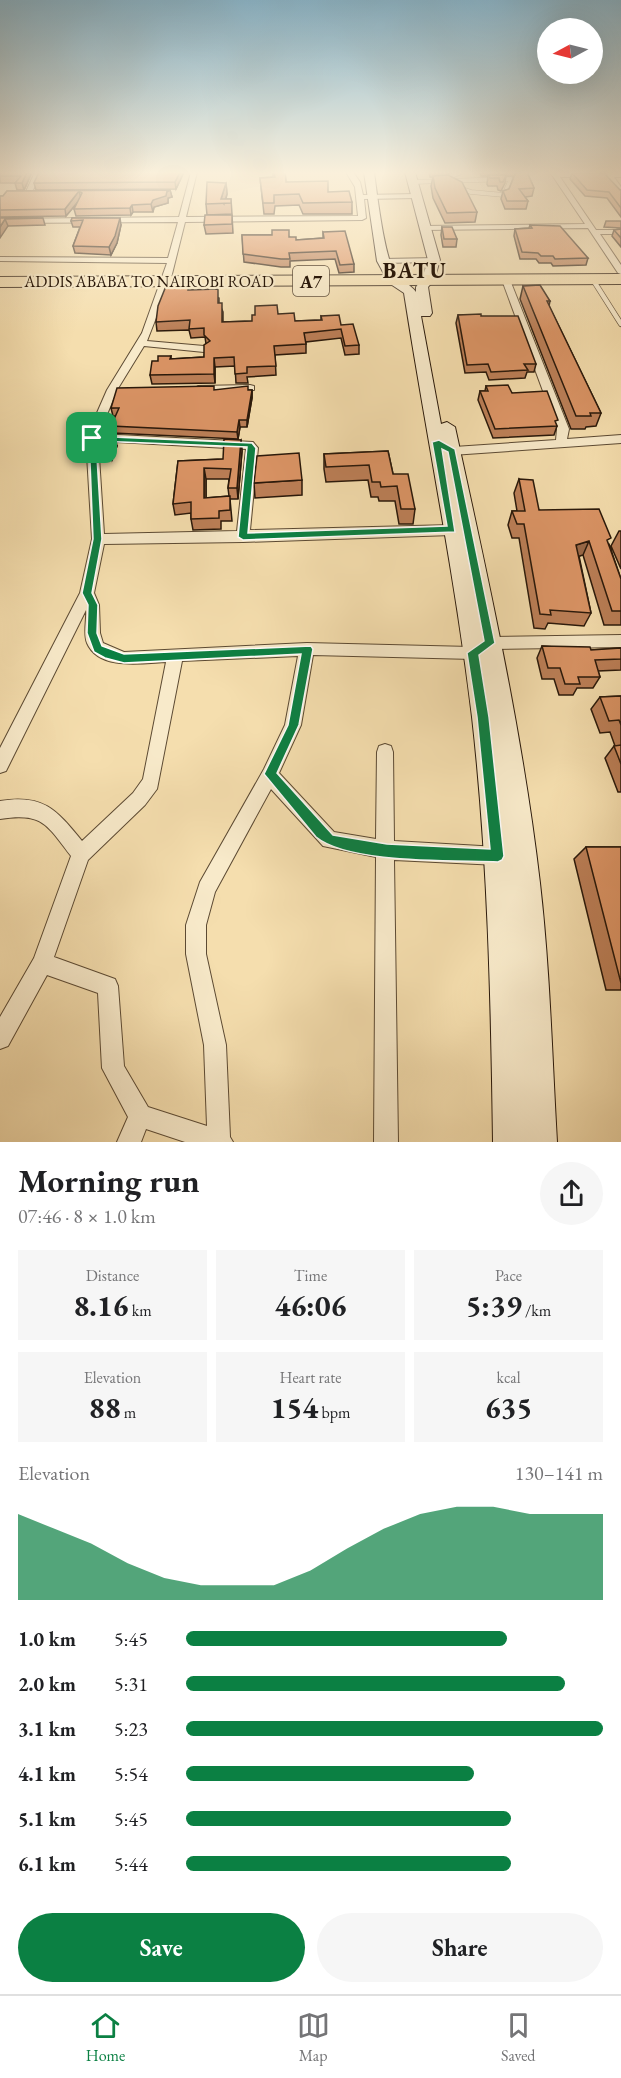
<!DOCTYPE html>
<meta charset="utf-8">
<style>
body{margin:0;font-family:"EB Garamond",serif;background:#f6f6f6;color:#202124;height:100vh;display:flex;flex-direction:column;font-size:22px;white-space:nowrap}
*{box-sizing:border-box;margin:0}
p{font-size:20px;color:#757577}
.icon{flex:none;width:33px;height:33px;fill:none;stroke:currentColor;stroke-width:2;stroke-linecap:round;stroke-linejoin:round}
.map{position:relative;height:1142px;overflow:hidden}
.panel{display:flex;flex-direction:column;background:#fff;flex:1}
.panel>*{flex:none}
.needle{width:39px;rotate:263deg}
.fabs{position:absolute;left:537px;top:18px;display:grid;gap:12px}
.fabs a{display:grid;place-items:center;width:66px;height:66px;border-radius:50%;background:#fff;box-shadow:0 6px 24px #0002;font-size:30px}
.pin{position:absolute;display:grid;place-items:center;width:51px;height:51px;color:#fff;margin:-26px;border-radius:12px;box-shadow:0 3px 9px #0006}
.round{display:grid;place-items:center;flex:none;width:63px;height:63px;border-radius:32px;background:#f6f6f6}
.summary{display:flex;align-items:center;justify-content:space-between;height:102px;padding:0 18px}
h1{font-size:33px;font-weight:700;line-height:45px}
.figures{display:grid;grid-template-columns:repeat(3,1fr);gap:9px;height:102px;padding:6px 18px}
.figures div{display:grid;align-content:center;border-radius:0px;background:#f6f6f6;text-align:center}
.figures b{font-size:30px;font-weight:700}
.figures small{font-size:16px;font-weight:400}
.figures p{font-size:16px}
.chart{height:168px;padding:12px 18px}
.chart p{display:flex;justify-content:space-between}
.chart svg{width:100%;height:108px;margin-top:6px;fill:#0b8043;opacity:.7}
.primary-button{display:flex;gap:12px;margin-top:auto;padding:12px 18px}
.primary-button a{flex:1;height:69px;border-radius:36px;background:#0b8043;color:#fff;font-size:24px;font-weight:700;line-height:69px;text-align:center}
.primary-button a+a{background:#f6f6f6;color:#202124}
ul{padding:0 18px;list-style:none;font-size:20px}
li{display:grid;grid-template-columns:96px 72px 1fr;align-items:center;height:45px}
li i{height:15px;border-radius:8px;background:#0b8043}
.tab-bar{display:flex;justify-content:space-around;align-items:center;height:84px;border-top:2px solid #e0e0e0;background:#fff;font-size:16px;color:#757577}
.tab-bar a{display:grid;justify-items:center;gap:3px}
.tab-bar .current{color:#0b8043}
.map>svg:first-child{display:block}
</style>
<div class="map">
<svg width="621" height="1142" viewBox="0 0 621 1142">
<rect width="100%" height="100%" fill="#f5deae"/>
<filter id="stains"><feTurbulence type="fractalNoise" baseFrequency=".00333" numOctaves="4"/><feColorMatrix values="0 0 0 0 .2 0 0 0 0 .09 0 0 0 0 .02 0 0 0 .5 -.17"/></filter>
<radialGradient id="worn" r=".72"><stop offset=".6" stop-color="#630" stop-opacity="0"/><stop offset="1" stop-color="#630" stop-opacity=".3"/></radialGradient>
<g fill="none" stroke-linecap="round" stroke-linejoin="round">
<g stroke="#5c4a33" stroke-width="5">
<path id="lane-far1" d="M413,182L511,179L504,195L471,192L458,188
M448,183L449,177L462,172
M593,279L596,284"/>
</g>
<g stroke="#5c4a33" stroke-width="6">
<path id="lane" d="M595,283L621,324"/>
</g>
<g stroke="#5c4a33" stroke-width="2">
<path id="street" d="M35,172H42L30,196H24Z
M191,172H197L186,217L358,216L355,187L346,172H353L360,182L363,195L416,194L420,196L416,198L364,199L366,218L362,220L185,222L170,282L147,341L204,346L209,349L204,352L144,346L117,390L99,434L253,442L258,448L250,530L452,525L458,530L452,535L243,542L104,544L94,593L99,605L100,633L103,643L124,652L307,643L471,647L490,637L621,635V647L492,649L473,659L313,655L301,725L279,773L334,832L376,839L377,752L379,746L385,744L391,746L393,752L394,841L498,847L504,850L507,856L504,862L498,865L394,860L398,1142H374L376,857L323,846L271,789L215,892L206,925V954L226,1045L230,1137L233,1142H185L146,1129L141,1142H117L128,1117L102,1068L98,993L47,975L8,1046L0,1049V1017L34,958L71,856C47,825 43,812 0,819V801C43,794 56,809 82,841L133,793L143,779L166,662C143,663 99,671 87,643C83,633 87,620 86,610L6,771L0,773V748L80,593L92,539L86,438L107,390L142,333L167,263L0,261V257L168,258L178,222L0,223V219L179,217ZM98,441L246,449L237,531L104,534ZM298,656L285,725L264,769L200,882L186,925V954L204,1045L207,1126L148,1107L124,1066L118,986L115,979L54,957L88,860L145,805L157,789L182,661Z
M550,172L621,173V177H614L621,187V194L607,177H560L596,230H621V234H600L621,265V274L618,273L588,228L424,230L420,228L424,226L585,224Z
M437,258V262H434L383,263L379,261L383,259Z
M506,277L510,280L569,429L567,439L621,435V443L452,455L439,447L445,443L454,447L556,440L557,429L502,280Z
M250,385L254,386V390L198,392L193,389L198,386Z"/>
</g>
<g stroke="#29180a" stroke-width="2">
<path id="secondary" d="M364,172H374C377,193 385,266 398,278C404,283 410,284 416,292V287L422,279L428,260L405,172H415L440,260L434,280L428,287L432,313L430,316H421L441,424L447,422L455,427C488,578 522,729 540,883C550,969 552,1056 557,1142H493C491,1000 488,858 472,717C455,575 426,434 404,293L389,283L377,261Z"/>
</g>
<g stroke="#29180a" stroke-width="2">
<path id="highway" d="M621,274V284L0,287V277Z"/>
</g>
<use href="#lane-far1" stroke="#f8eaca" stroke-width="4"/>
<use href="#lane" stroke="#f8eaca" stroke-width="4.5"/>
<use href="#street" fill="#f8eaca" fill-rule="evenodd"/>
<use href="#secondary" fill="#f8eaca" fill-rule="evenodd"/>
<use href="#highway" fill="#f5deae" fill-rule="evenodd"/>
</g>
<path fill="#bc7f57" stroke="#29180a" stroke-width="1.5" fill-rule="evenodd" d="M0,172H32L24,190H17L15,183H0Z
M184,172L176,189L36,190L34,183Z
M273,172H285L286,182L328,192L352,202V214H303L299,205L275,206L274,214H264L260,178L273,177Z
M429,172H450L446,176L477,212L475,222L445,223L433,198L431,186L433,177H430Z
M480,172H527L534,188L532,196L525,197L528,201L526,209H505L501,199L503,191L509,189L514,176H506L505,183L501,191L498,190L497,186H488L487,184L488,176H481Z
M572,173L621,190V217L607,198L585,196L570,179Z
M226,183L227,194L226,199H231L232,214L207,215L206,204Z
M170,190L172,197L168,198V203L154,207L153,212H133L131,215L76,216L74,209L78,202L66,216L0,217V196H3L7,191Z
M232,215L233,233L206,234L204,225Z
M0,218H43L45,225L8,226Z
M72,218L121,225L117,243L111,255L75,253L73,246L80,227H73L71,221Z
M606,221H621V228L604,227Z
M530,225L588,258L586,265L553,266L551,263H539L536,259H520L514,236L515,229L529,228Z
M442,227L457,239L456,247H443L441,235Z
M621,229V247L612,236L614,230Z
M323,232L354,264V272L339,273L335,259L290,261V267H281L244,262L242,235H272L289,237L296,240L323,238Z
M523,286L550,301L549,306L601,413L596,426L586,427L585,429H571L520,299Z
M190,290L219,298V303L223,312V322L252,321L278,314L295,321L321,320V316L341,325L359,345V354L345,355L341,338L306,342V353L275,355L276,375L247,377L248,383H236L235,366L215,367V383L152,384L150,375L158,361L171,356V359L204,357L206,344L205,337L191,338L189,330L157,331L156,322Z
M458,315L481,316L536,364L534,372H527L525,378L489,380L486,372L465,373L456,323Z
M486,386L512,393L556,424L557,426L554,435L493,438L478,400L480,391H485Z
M215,390H252V398L247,427H240L238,439L113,433L111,426L116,416H113L111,408Z
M241,440L242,451L238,499H230L232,521H221V529L193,530L191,519V513L175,515L173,504L178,461L223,459ZM206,479H229L228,488L229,496L206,498Z
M117,446L112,460H101L98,449Z
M388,451L393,474L415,509L413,524H399L395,501H379L378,497H371L368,480L326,482L324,469V454Z
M519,479L539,510L609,544L621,579V625H604L583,555L579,556L591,613L584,626L548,623L545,629L534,628L519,538H512L508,525L512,511H517L514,493Z
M302,480V495L255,498L254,483Z
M619,531H621V569L611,546Z
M542,646L591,650L621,648V670L598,671L600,677L593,688H577L573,695H559L554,679H542L537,658Z
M621,696V792H618L605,758L614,746H615L610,732L600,733L591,709L600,697Z
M586,847H621V990H606L574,859Z"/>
<path fill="#996847" stroke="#29180a" stroke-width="1.5" d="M27,172H32L24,190L22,183Z
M180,172H184L176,189L175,182Z
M226,183L227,194L224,204L221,199Z
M170,190L172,197L168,198V203L154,207L153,212L151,204L153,200Z
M79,191L81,198L66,216L65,209Z
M132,205L133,212L131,215L130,208Z
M120,218L121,225L117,243L111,255L109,247Z
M5,219L8,226L0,238V227Z
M214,358L215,367V383L214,374Z
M252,390V398L247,427V420Z
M239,420L240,427L238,439L237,432Z
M115,435L117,446L112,460L109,450Z
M241,440L242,451L238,499L237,488Z
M204,468L206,479V509L204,498Z
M589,541L583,555L570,559L576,545Z"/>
<path fill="#db9465" stroke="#29180a" stroke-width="1.5" d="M0,172H27L22,183H15L21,176H0Z
M39,172H180L175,182L34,183Z
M274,172H285L286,182L328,181V192L349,191L352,202L303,203L299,194L274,195V203H263L260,178L275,177Z
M516,172H527L534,188L519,189L528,201H507L503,191L509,189Z
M572,173H604L620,190H621V208L609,192L587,190Z
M448,175L462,182L477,212L447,213L435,188L433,176Z
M488,175H506L503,182H500L499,178H490Z
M207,182L226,183L221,199H231V203L206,204Z
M170,190L167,191L166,196L153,200L151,204L132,205L130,208L74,209L82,193L79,191L65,209L0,210V196H3L7,191Z
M205,215H232V224L204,225Z
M0,218H43L5,219L0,227Z
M72,218H120L115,236L109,247L73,246L83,220L71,221Z
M530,225L560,226L588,258L555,259L553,256H541L538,253L522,252L515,229L532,228Z
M442,227H452L457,239H444Z
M621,229V238L614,230Z
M272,230H289V237H296V240L324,238L323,232L345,231L354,264L340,265L336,251L289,253L290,259H281L243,254L242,235H272Z
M189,283L188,290L218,289V303H222V322L252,321V315H255V306L277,305L278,314L294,313L295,321L322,320L321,316L339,315L341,325L353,324L359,345L345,346L341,329L304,333L306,344L274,346L276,366L247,367V373L235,374L234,357L214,358V374L150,375L152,361H158V356H171L170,359L204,357V345L210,341L204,335V328L189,329L190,320L156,322L158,306L166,286H170V284Z
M540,285L550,301H547L601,413H590L591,416H576L523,286Z
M481,314V316H518L536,364H524L528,370L491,372L488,364L467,365L458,315Z
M508,385L512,393L547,391L558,420L555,421L557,426L495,429L480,391H488L486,386Z
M214,386V390L248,386V390H252L247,420H239L237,432L111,426L119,408H111L117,388Z
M100,435H115L109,450L98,449Z
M224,439L241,440L237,488H228L231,469L204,468V498L230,496V510L219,511V518L191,519V502L173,504L178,461L223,459Z
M388,451L393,474H408L415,509H401L397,486L381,487L380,482H372L369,465L326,467L324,454Z
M299,453L302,480L254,483L257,456Z
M519,479L533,480L539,510L599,509L611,538L607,540L621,579V611H612L589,541L576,545L591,613L550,610L551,615L540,614L524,524H517L512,511H525Z
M542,646L590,647L591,650L621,648V659L595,660L600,677H578L580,684H565L560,668H548Z
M621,696V725L619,720L609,721L600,697Z
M621,745V764L614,746Z
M586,847H621V983Z"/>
<linearGradient id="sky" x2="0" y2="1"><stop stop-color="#89b7ce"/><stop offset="0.52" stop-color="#faf0db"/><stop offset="1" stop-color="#faf0db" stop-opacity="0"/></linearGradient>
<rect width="621" height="332" fill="url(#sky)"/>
<path fill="#0b8043" stroke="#fff" stroke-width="1.5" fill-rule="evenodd" d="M89,436L252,443L256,448L248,533L447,526L432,442L439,440L455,449L495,643L479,655L489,717L504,856L502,860L498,862C453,860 349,864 316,837L264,774L288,725L301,654L124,663L105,658L94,652L87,633L88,605L82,593L93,539ZM96,441L247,447L238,537L243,540L455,532L442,449L448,452L484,641L467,653L477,717L490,849L387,844L333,835L277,773L299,725L313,649L311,646L124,654L102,646L97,633L98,605L92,593L102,539Z"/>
<g text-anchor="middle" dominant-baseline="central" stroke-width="4.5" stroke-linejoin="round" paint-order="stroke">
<g font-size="16" fill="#29180a" stroke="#f8eaca">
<text x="149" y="281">ADDIS ABABA TO NAIROBI ROAD</text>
</g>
<rect fill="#f8eaca" stroke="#675744" stroke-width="1.5" x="293" y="266" width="36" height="30" rx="4.5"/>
<g font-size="18" font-weight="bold" fill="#29180a">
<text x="311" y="281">A7</text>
</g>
<g font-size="22" font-weight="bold" letter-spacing="1.5" fill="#29180a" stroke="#f8eaca">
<text x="415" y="270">BATU</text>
</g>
</g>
<rect width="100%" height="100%" filter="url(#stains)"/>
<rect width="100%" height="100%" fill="url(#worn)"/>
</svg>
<div class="fabs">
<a><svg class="needle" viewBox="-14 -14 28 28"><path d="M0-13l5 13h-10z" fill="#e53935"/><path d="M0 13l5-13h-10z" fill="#757577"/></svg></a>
</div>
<div class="pin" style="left:92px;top:438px;background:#1e9e55"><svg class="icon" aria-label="arrive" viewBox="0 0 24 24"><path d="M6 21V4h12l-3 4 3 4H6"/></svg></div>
</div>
<section class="panel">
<div class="summary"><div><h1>Morning run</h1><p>07:46 · 8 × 1.0 km</p></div><a class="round"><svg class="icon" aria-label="share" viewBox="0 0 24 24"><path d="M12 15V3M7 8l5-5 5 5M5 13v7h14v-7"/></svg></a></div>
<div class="figures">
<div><p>Distance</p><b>8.16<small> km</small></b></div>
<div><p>Time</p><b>46:06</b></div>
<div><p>Pace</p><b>5:39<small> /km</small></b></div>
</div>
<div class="figures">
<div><p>Elevation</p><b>88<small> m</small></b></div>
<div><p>Heart rate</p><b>154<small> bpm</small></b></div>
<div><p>kcal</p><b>635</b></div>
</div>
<div class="chart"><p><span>Elevation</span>130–141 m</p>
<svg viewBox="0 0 160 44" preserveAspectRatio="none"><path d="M0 44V9L10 15L20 21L30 29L40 35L50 38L60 38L70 38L80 32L90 23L100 15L110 9L120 6L130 6L140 9L150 9L160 9V44z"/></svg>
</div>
<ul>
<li><b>1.0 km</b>5:45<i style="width:77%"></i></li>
<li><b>2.0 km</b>5:31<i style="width:91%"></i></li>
<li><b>3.1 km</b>5:23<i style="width:100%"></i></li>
<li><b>4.1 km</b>5:54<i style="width:69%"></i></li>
<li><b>5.1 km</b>5:45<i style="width:78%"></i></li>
<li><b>6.1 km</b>5:44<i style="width:78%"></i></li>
</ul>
<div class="primary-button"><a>Save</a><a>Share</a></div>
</section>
<nav class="tab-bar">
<a class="current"><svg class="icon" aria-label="home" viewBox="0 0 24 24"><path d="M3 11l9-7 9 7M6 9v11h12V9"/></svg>Home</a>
<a><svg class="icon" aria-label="map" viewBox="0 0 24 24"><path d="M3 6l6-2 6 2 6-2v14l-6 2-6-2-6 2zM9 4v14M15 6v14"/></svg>Map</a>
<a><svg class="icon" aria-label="saved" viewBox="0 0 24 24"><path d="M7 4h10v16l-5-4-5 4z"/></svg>Saved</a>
</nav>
